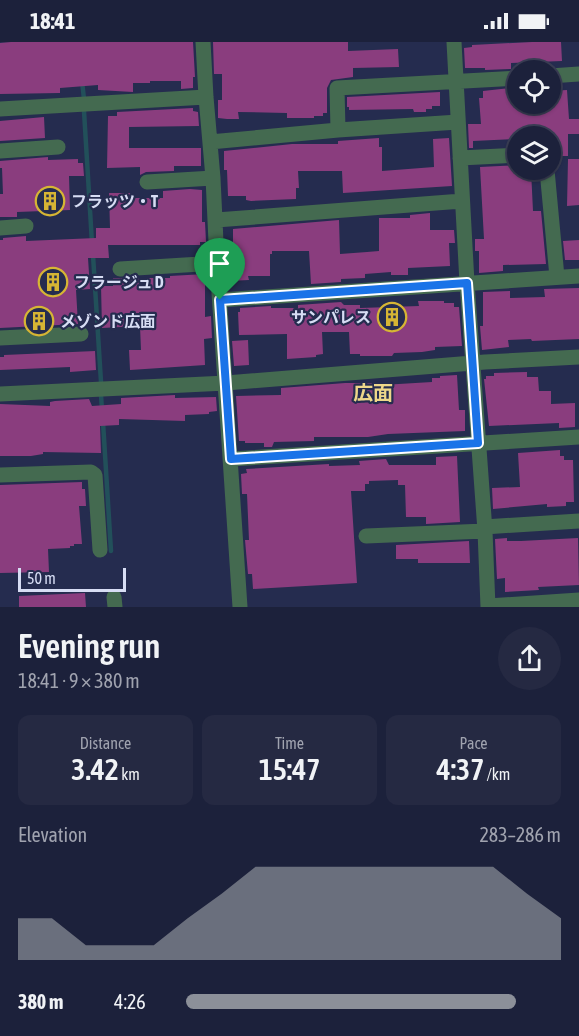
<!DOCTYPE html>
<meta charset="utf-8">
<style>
body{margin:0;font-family:"Asap Condensed","Noto Sans JP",sans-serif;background:#252942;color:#f1f3f6;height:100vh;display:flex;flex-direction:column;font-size:22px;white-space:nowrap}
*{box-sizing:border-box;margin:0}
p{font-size:20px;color:#a0a3af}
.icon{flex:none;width:33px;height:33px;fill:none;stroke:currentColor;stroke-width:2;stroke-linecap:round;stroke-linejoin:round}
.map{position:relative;height:565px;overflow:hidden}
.drawer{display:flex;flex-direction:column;background:#1c213b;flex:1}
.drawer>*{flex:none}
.tools{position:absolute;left:507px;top:18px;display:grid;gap:12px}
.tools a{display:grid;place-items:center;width:54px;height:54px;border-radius:50%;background:#1c213b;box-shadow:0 2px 4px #0004,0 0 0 2px #3a3e55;font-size:30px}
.scale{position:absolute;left:18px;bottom:15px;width:108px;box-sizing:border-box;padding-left:6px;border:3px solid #d7ddf4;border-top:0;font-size:16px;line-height:21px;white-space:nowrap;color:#d7ddf4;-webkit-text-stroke:4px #252c4f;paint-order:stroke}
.pin{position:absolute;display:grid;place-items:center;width:51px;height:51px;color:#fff;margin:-62px -26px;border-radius:50% 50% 50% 0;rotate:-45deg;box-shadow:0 0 6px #0007}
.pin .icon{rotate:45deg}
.round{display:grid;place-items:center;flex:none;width:63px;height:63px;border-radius:32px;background:#252942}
.headline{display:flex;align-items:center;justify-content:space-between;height:102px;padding:0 18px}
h1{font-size:33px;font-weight:600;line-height:45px}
.metrics{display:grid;grid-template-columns:repeat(3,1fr);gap:9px;height:102px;padding:6px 18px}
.metrics div{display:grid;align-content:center;border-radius:12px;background:#252942;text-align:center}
.metrics b{font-size:30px;font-weight:600}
.metrics small{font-size:16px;font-weight:400}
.metrics p{font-size:16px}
.chart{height:168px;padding:12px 18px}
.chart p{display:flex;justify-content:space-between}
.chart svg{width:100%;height:108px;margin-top:6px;fill:#8c9099;opacity:.7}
ul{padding:0 18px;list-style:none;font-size:20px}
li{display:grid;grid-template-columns:96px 72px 1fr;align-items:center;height:45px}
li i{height:15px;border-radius:8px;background:#8c9099}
.status{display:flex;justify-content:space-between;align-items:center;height:42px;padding:0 30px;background:#1c213b;direction:ltr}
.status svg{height:16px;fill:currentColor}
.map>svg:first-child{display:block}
</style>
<div class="status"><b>18:41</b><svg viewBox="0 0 49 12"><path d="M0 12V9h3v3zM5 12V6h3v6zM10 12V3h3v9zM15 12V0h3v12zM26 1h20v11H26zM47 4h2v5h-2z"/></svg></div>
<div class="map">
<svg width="579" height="565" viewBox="0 0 579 565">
<rect width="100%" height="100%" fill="#252c4f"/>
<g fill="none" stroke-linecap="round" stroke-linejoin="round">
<path stroke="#22505a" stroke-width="4.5" d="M82,39L84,57
M84,69L92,201
M93,213L101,340
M101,353L102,368
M103,380L111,509"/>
</g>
<path fill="#8a3d7e" d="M11,0H193L195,35H193V46L181,47V39H150V41H133V50L98,48V43L60,46V51L0,52V1Z
M213,0H348V9L398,7L399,25L353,26V35L331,38L327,46V71H323V74H314V76H287V71L238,70L239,77H227L218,76V58H222V32H214Z
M532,0H561L562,19L511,21V27L485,28V26H465L464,6L472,5V3Z
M511,46L518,47V62H550V49L567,48L569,77H579V92H568V114H556V94H518V97L473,99V106H469L468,82H481L479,56H483V49Z
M440,50V64H432V67H426V70H414L413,67L349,68V65H347V55Z
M193,66V69L198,70L199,84L129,85V106H201V124H174V129L146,130L140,133V125L107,126L108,74H117V70Z
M44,75L45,96L0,99V79Z
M379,96V105H382V129L434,125L433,97L449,96L452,144L343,151L342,129H298L299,146H296V157L251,159L246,158V154H228L227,128H224V109L292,102H338V99Z
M48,115V118L78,117V121H83L84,134H69L70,168L17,170V175H0V152H3L2,126H0V119Z
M568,117H579V163L567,164Z
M518,123V128H531L533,169H541L546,222L503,223V229L479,231V209H475V197H484L480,125Z
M190,147L202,148V180H205L206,200H200V203H108L109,216H88L90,247L76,248L78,282L0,286V198H3V196L26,194V199L96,196V186H110L109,151H132V156H163V149Z
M430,171V188H454L455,201H449L450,224L408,226V233H391V230L365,232V236L341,237V240L311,242L309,209H272V212H270V234H248L249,238L229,239L228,219H233V187L339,178L340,212L367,210L379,209V176H410V173Z
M579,198V218H565L563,199Z
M205,232V275L211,274L212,296L204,297L205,323L130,328L129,308H141L140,284L102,286L101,244H113V236H170V234Z
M579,246V297L532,299L531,297L508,298L509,305L482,308L480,284H483V250L510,249V256L545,255L544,247Z
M418,259H444V261H454V265H459L462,304L435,305V308L422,310L394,311L392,314H360V312H350L349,290H322L323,312L316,313V315L287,317V292L239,293L238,270H240V266L271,264V266H298V263L341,260L344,263H360V266L419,264Z
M248,298L249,323L234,324L232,299Z
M95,309L96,328L70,330V325L0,328V315H4V313Z
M527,330V335H538L539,349H551V362L575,361V385L559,386V381L489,384L484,337H486V334H494V331Z
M457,333L459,368H465V389L388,392L368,395H314V399L274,400L272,405H264V401H245V399H239L236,354L281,353V346L345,341H374L382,343L432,340V336H440V334Z
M175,353V356L216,355L217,369L209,370V372L185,373V379L119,377V383L100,384L101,411L43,410V412L31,414H0V362L50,364V360L55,359L89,357L92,364L121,362V356Z
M560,408V414H564V418H573L574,460H566V464L547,465V462L493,467L492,446L520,445L518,411Z
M457,414L460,480L426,482V475H406L405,443H398V438L369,439V442H365V449H351L357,541L253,547L252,532H248L245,498H249L247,452H242L241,432L247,431L246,427L329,422V424L360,423L359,419L386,417L389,423H436V415Z
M82,440V447H85L86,464H79L82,502H74V504H70V506L48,507L49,530L0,531V443Z
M507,496V499H521L578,496L579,543L538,545L539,548L505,550V536L497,537L495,497Z
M469,499L470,521H418V517H396V503Z
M85,551L86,565H19V554Z"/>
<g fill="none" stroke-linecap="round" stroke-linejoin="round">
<path stroke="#446a50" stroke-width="15" d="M203,0L206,55L213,136L217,221L240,565
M454,0L467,241L485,489L488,565
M550,34L579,32
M0,67L206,55
M338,88L337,46L518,36
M210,100L338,88L458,80
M0,109L58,105
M460,116L518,113
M547,128L557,235
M147,140L213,136
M216,178L462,159
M0,186L26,184
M120,227L217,221
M220,258L579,234
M0,296L81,292
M0,352L226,341L485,320L579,315
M231,417L579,395
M0,433L91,430L95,433L100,508
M484,485L579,479
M366,494L485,489
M114,555L115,565
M488,564L579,558"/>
</g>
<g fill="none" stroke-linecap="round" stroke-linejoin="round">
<g stroke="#fff" stroke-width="12">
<path id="route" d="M467,241L478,401L231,417L220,258Z"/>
</g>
<use href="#route" stroke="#1a73e8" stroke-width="8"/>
</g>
<defs>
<g id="building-ring" transform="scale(1.5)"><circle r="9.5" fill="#252c4f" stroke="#d6b534" stroke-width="1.5"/><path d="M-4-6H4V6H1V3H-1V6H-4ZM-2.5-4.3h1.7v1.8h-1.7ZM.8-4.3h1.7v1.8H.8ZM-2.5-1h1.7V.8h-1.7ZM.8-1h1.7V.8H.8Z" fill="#d6b534"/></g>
</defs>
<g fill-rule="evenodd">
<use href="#building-ring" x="50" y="159"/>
<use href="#building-ring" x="53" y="240"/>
<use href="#building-ring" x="392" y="275"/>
<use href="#building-ring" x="39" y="279"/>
</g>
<g text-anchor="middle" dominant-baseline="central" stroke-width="4.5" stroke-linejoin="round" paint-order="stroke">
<g font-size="16" font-weight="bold" fill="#d7ddf4" stroke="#252c4f" text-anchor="start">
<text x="71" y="159">フラッツ・T</text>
<text x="74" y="240">フラージュ D</text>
<text x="371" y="275" text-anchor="end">サンパレス</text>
<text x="60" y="279">メゾンド広面</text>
</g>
<g font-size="20" font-weight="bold" fill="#eed78a" stroke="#252c4f">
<text x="373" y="350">広面</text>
</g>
</g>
</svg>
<div class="tools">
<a><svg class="icon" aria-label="locate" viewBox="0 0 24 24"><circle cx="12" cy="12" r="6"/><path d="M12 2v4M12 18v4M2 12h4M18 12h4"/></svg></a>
<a><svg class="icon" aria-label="layers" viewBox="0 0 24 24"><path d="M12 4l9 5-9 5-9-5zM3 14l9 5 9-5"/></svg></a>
</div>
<div class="scale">50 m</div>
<div class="pin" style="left:220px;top:258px;background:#1e9e55"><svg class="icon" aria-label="arrive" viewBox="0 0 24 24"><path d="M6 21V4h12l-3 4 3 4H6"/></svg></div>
</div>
<section class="drawer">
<div class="headline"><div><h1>Evening run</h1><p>18:41 · 9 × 380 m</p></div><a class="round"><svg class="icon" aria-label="share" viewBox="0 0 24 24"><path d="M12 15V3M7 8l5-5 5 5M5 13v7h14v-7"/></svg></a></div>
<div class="metrics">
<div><p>Distance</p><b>3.42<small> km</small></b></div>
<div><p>Time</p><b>15:47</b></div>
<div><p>Pace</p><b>4:37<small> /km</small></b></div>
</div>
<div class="chart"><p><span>Elevation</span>283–286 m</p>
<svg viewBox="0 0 160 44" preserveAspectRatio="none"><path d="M0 44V27L10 27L20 38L30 38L40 38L50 27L60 17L70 6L80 6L90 6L100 6L110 6L120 6L130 6L140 6L150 17L160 27V44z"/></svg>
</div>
<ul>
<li><b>380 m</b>4:26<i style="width:88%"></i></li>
</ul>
</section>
